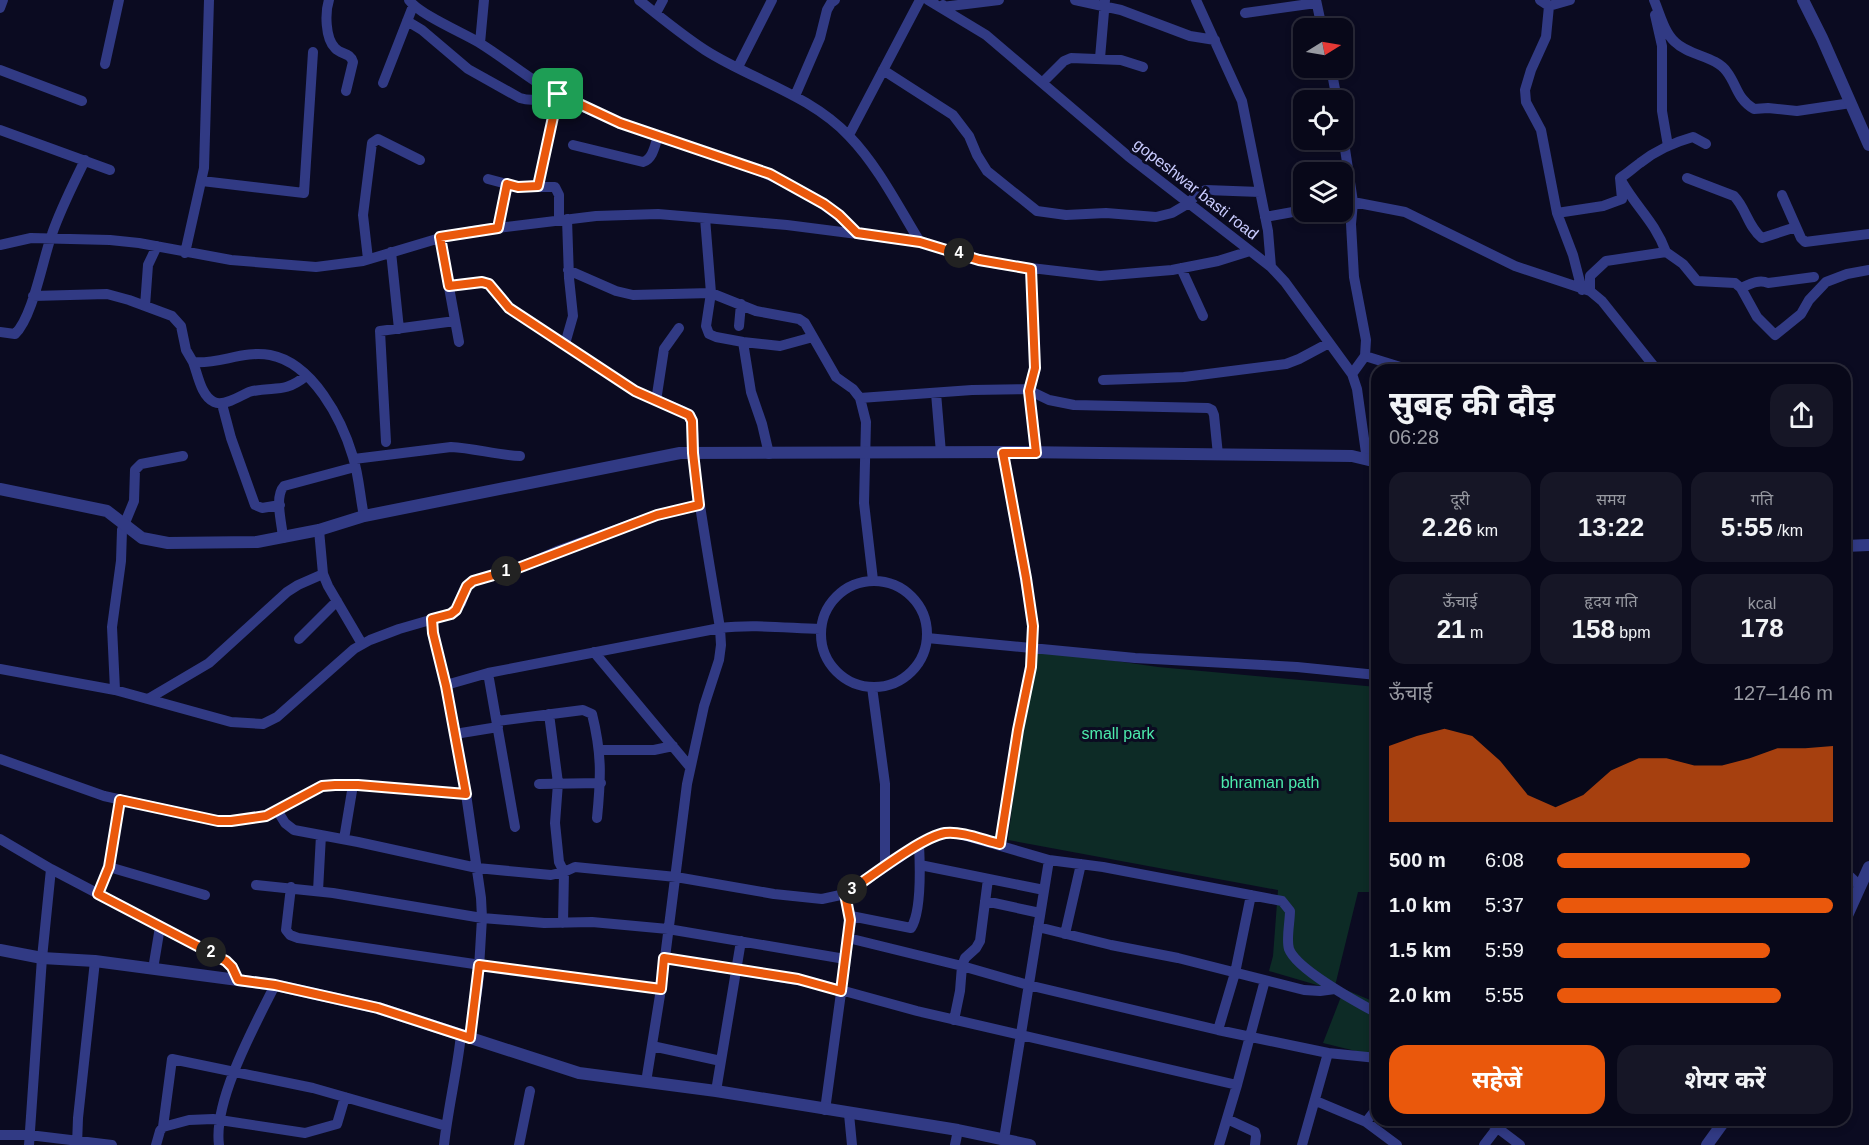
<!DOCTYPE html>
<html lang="hi">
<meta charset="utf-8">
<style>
body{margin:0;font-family:Helvetica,"Noto Sans Devanagari",sans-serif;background:#161626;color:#f1f3f6;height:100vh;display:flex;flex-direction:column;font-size:22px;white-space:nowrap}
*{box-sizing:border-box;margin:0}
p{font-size:20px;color:#989aa2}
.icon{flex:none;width:33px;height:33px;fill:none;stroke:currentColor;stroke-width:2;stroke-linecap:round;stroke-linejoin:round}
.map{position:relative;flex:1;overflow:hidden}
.panel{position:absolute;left:1371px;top:364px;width:480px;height:762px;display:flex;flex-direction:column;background:#080819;border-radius:18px;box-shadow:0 3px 9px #0003,0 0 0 2px #292938}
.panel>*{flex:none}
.needle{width:39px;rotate:79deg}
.fabs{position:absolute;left:1293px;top:18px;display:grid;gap:12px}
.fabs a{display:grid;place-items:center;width:60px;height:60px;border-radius:12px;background:#080819;box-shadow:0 3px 9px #0003,0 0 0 2px #292938;font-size:30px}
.pin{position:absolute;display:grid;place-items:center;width:51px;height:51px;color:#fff;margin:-26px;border-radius:12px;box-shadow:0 3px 9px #0006}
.km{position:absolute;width:30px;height:30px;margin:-15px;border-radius:50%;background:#222;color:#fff;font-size:16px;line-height:30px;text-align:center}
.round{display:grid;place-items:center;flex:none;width:63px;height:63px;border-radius:18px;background:#161626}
.overview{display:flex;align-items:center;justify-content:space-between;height:102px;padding:0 18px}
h1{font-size:33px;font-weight:700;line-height:45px}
.stats{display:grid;grid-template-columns:repeat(3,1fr);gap:9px;height:102px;padding:6px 18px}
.stats div{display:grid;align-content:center;border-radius:15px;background:#161626;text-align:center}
.stats b{font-size:26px;font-weight:700}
.stats small{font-size:16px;font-weight:400}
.stats p{font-size:16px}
.chart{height:168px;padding:12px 18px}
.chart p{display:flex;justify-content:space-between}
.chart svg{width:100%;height:108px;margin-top:6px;fill:#ea580c;opacity:.7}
.cta{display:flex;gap:12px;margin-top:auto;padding:12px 18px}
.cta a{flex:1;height:69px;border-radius:18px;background:#ea580c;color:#fff;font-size:24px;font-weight:700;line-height:69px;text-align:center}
.cta a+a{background:#161626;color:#f1f3f6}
ul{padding:0 18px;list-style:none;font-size:20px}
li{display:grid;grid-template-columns:96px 72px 1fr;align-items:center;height:45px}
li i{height:15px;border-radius:8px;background:#ea580c}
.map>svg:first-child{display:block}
</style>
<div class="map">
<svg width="1869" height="1145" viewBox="0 0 1869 1145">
<rect width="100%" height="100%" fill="#0b0b21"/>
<path fill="#0d2b26" d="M1032,649L1158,667L1377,687V892H1358L1334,990L1269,971L1273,956L1278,890L1008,840Z
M1344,989L1377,1003V1052L1372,1055L1323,1043Z"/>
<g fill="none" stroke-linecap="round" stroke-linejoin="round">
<path stroke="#313a84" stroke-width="10" d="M329,0C325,12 325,38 335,48C341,55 350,52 353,62L346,91
M409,0C419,14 461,32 478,42C504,58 528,78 554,93C574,104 595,112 616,121C701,157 790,165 857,233
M639,0C660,17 682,35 705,50C752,80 809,94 849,136C878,166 898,206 920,242
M928,0L986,35L1128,156L1271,267L1285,282L1352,374L1357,389L1367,460
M1075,0L1121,10L1190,36L1215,40
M1196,0L1242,101L1268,231L1271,267
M1316,0L1322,28
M1540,0L1549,6L1570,0
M1654,0C1660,14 1664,32 1675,42C1689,56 1716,56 1727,72C1737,85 1737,99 1754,109L1768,108L1797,111L1851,103
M943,5L942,7L999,0
M1549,6L1546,37L1531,70L1525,90L1526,102L1541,130L1557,213L1573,255L1582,290
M0,8L3,0
M656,13L663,0
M1245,13L1316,3
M1655,15L1662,46V111L1668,146
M407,21L422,30L468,69L520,98C533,102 542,99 554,93
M480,43L484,0
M1100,58L1105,0
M105,64L119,0
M738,67L772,0
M1331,68L1337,100
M0,70L82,101
M883,70L953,115L969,136L977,155L987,171L1037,211L1066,215L1106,213L1156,217L1172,213L1189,203L1198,193L1206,190L1260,192
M1043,82L1064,61L1071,58L1121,60L1143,67
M383,83L413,6
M795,96L820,38L827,10L831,3L835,0
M1342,129L1353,202L1351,224L1354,277L1366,340L1365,356L1352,374
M0,130L110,170
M849,135L920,0
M573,145L643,162C653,159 655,145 658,136
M1687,178L1734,196C1746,208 1748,227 1762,238L1796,227
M488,179L518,187H555L559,195V220
M202,181L304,193L313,52
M1622,182C1637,208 1655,222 1666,252
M538,186L558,95
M1782,195L1801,238L1805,242L1869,234
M1342,203L1353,202L1405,212L1515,266L1590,291L1602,301L1657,370
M1557,213L1603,206L1622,199L1620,178C1628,173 1633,168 1640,163C1655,151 1675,142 1693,137L1706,144
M1265,217L1304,210
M705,218L711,293L706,326L709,334L716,337L743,342L780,346L813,337
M498,228L507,185
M440,238L459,342
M0,245L31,238L110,240L139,243L231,260L316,267L363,261L440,238L473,231L596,216L658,214L787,225L920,242L996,264L1100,276L1172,270L1218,261L1250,251
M391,252L399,329
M185,253L204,168L209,0
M368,259L363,215L372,143L378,139L420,160
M1181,268L1203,316
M1031,269L1035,368L1029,391L1036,453
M568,270L616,291L633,295L711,293L756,311L799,319L805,323L836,377L853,389L860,398L866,422L864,503L873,580
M449,286L482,282L489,284L509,308L635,391L683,411C698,420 692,447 694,463C701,518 711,573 720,628L721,645L719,660L704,706L687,784L661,989L646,1082
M1741,288C1750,284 1759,279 1768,283L1814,277
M1590,291V276L1606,261L1666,252L1683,264L1697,281L1735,283L1741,288L1757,317L1775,335L1801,314L1809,300L1826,282L1847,274L1869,270
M33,296L107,294L129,300L172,316L181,326L186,350L193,362C217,365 244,350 270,355C313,363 342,420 353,457C359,476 360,497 364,516
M145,306L148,265L157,246
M739,326L741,304
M0,332L15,334C33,317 43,258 52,234C61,208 73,185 85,160
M743,342L751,392L762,424L769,454
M565,344L573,316L569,278L567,219
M1365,356L1410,370
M193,362C198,375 201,396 214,402C224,407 240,396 249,392C274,385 282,395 306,376
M1103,380L1184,377L1286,364L1299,359L1329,343
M936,393L941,453
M860,398L972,390L1026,389L1049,400L1074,405L1208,408L1212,410L1214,415L1218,455
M656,401L664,349L679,328
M222,404L231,438L255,505L262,508L280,505
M386,442L380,331L455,321
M354,459L451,447C474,448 496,455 520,456
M319,530L323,574L328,586L362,644
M283,538C282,523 274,497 284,486L355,467
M821 634a53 53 0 1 1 106 0a53 53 0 1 1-106 0Z
M432,619L433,633L446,685L466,794L481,898L482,918L478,985L470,1038
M927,638L1135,658L1297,667L1377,675
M299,639L337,601
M594,652L690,767
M0,669L115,690L231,722L263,724L277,717L354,649L370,640L399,629L451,614L461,603L467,586L473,581L518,568L557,551L657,515L699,505
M488,673L515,827
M446,685L488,673L720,628C753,624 787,628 820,629
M872,687L885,784V867
M115,690L112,627L121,561L122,530L134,501L135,470L141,464L183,456
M148,699L209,663L287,592L298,585L323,574
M549,714L558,783L555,823L559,862L564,872L563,923
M497,721L583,710L592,714C602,754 601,778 597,818
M455,734L498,727
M599,750H654L673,746
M0,759L104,796L218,821H231L266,816L322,786L335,785H358L466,794
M539,784L601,783
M277,810L285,823L294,830L358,842L477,868L551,875L564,872L575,867L676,877L774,894L822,899L845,894L915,847L933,837L944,833H956L1049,860L1103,867L1282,901L1290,911C1290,922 1286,939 1289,949C1297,970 1357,1002 1377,1013
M0,839L51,869L226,961L232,967L238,980
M344,839L353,785
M1000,844L1018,730L1031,667L1033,626L1003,452
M920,865L1044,890
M109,867L205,895
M1845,872L1860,886
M256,885L333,893L482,918L544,923L592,922L668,929L845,959
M291,887L286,930L290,935L298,938L508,969L661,989
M318,891L321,835
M98,894L109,867L120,800
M985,901L1040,913
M851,916L911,928C922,911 920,864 919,844
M1038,927L1111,945L1178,958L1304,990L1320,991L1335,989
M1065,934L1081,864
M848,938L962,966L1028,985L1218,1030L1328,1053L1302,1145
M664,958L815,983L917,1011L1237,1085
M153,969L160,927
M954,1020L960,991L962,966L965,958L976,948L980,941L988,879
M1218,1030L1235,973L1251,895
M652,1046L721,1061
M1328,1053L1377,1058
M716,1091L741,941
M1316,1101L1366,1122L1397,1145
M825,1110L851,920L845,894
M849,1114L852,1145
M1227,1119L1255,1132L1256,1136L1255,1145
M1487,1120L1520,1145
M1366,1122L1377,1108
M163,1127L172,1059L313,1088L446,1126
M0,1135H29L112,1145
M1004,1139L1049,860
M29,1145L42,958L51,869
M77,1145L78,1118L95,961
M156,1145L160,1131L163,1127L189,1120L213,1119L305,1133L337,1124L345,1097
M219,1145C213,1101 255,1025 275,985
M444,1145C448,1108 457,1072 461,1035
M519,1145L530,1091
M955,1145L958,1130
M1219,1145L1237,1085L1265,980
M1484,1145L1497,1128"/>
<path stroke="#313a84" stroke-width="12" d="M1803,0L1822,38L1869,145
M0,489L107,511L142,538L168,543L257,542L319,530L364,516L680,453L1016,452L1352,456L1377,462
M1845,546L1869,545
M1845,920L1869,867
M0,950L42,958L95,961L275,985L378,1008L579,1073L716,1091L958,1130L1030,1145
M1707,1145L1725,1120"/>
</g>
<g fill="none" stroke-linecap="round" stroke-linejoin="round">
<g stroke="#fff" stroke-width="12">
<path id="route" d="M558,94L620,123L770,174L824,204L839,215L857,233L920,242L979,260L1031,269L1035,368L1029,391L1036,453H1003L1026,578L1033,626L1031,667L1018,730L1000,844C983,840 962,831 945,833C921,837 868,879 845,894L850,920L841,991L798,979L664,958L661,989L479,965L470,1038L378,1008L275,985L238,980L232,967L226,961L98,894L109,867L120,800L218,821H231L266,816L322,786L335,785H358L466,794L446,686L433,633L432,619L451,614L456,610L467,586L473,581L518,568L657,515L699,505L693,453L692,421L689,415L635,391L509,308L489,284L482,282L449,286L440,237L498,228L507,184L518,187L538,186Z"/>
</g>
<use href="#route" stroke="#ea580c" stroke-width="8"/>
</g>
<g text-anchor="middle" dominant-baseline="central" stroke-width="6" stroke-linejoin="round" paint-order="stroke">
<g font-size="16" fill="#caccff" stroke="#0b0b21">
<text transform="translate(1196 189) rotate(38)">gopeshwar basti road</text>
</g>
<g font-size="16" fill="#4ceaac" stroke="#0b0b21">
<text x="1118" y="733">small park</text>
<text x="1270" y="782">bhraman path</text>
</g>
</g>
</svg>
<div class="fabs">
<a><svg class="needle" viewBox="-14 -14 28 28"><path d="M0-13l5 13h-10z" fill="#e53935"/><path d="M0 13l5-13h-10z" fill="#989aa2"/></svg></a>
<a><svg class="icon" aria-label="locate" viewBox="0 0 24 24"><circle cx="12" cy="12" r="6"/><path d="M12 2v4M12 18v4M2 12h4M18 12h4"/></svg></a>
<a><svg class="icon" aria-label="layers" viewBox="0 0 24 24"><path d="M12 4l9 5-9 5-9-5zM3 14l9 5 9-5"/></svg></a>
</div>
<div class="pin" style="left:558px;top:94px;background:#1e9e55"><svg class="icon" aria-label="arrive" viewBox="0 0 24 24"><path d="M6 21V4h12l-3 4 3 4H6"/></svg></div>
<b class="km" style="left:506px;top:571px">1</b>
<b class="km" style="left:211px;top:952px">2</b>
<b class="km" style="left:852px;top:889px">3</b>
<b class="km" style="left:959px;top:253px">4</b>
<section class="panel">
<div class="overview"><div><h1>सुबह की दौड़</h1><p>06:28</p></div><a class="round"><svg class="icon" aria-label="share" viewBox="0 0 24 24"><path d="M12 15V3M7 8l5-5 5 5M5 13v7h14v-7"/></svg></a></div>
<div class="stats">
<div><p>दूरी</p><b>2.26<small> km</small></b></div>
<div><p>समय</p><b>13:22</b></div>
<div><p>गति</p><b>5:55<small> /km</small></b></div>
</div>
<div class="stats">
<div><p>ऊँचाई</p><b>21<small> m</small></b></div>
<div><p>हृदय गति</p><b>158<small> bpm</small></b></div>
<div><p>kcal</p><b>178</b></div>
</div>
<div class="chart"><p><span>ऊँचाई</span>127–146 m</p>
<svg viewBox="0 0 160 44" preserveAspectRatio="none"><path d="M0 44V13L10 9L20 6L30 9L40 19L50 33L60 38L70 33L80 23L90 18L100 18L110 21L120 21L130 18L140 14L150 14L160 13V44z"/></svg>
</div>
<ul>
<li><b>500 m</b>6:08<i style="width:70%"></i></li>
<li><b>1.0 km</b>5:37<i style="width:100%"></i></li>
<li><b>1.5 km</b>5:59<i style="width:77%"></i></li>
<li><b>2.0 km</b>5:55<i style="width:81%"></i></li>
</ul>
<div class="cta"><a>सहेजें</a><a>शेयर करें</a></div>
</section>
</div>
